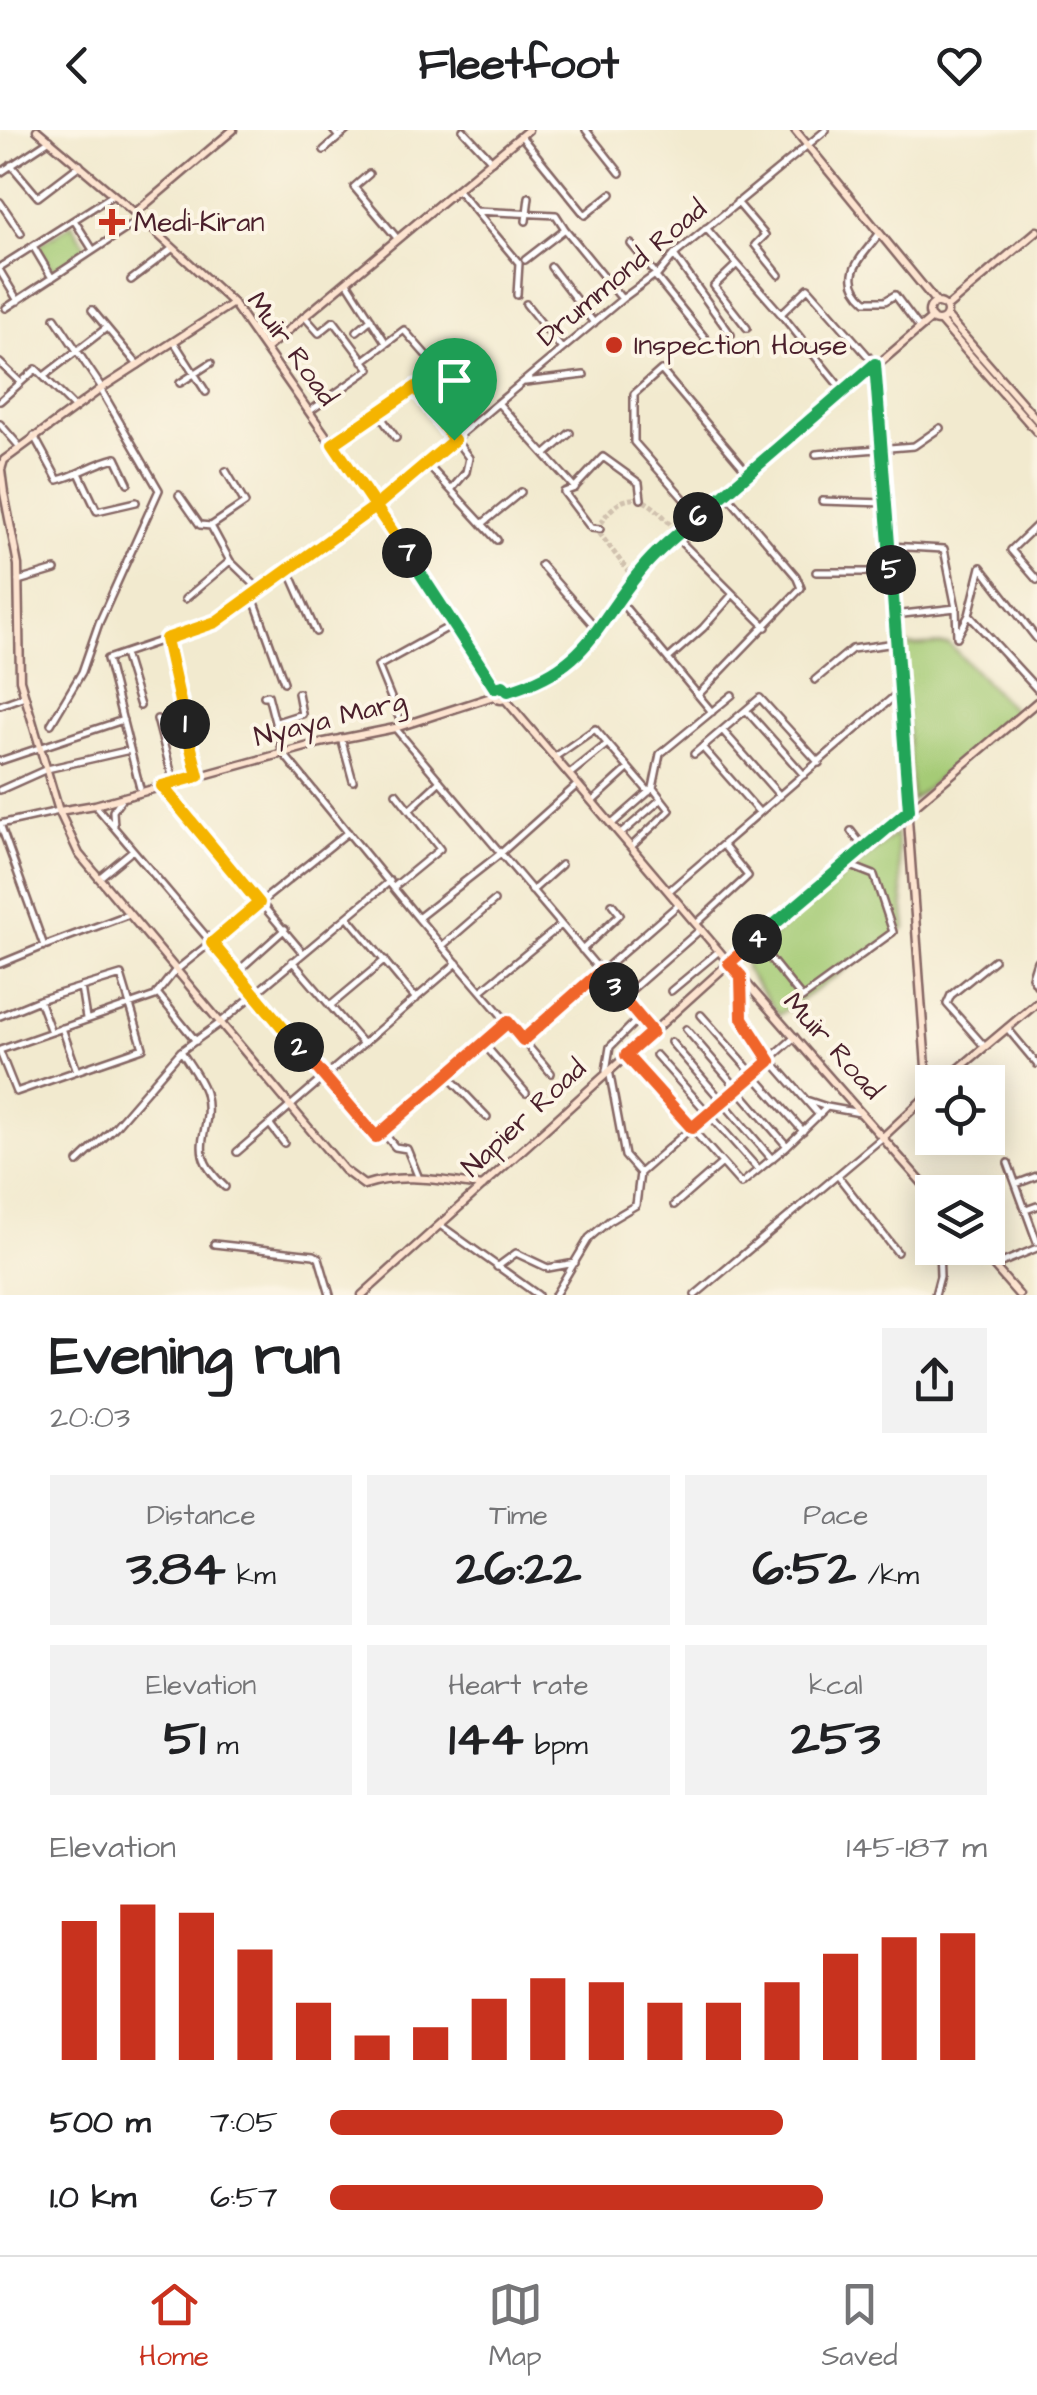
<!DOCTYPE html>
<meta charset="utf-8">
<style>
body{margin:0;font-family:"Architects Daughter",sans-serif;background:#f2f2f2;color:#202124;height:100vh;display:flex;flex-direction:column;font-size:38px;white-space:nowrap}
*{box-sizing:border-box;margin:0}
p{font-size:32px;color:#757577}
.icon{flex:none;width:55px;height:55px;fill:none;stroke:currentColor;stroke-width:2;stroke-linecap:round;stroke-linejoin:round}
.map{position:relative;height:1165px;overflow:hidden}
.drawer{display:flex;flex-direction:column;background:#fff;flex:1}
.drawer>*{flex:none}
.tools{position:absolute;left:915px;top:935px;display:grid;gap:20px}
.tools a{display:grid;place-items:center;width:90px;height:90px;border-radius:0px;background:#fff;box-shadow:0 5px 25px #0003;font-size:50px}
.pin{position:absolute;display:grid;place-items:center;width:85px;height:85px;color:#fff;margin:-102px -42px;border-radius:50% 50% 50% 0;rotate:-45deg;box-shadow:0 0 10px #0007}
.pin .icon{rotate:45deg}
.km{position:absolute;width:50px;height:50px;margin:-25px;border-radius:50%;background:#222;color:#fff;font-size:28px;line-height:50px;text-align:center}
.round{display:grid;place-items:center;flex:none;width:105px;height:105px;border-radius:0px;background:#f2f2f2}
.head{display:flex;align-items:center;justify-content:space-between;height:170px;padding:0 50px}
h1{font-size:55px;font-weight:700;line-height:75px}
.figures{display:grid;grid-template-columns:repeat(3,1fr);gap:15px;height:170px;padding:10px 50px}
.figures div{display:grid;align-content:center;border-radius:0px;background:#f2f2f2;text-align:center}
.figures b{font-size:50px;font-weight:700}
.figures small{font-size:28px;font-weight:400}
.figures p{font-size:28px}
.chart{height:280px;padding:20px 50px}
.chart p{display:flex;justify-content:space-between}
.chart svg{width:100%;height:180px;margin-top:10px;stroke:#c8321e;stroke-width:6}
ul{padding:0 50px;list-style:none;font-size:32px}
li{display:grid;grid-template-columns:160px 120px 1fr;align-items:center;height:75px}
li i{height:25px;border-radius:12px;background:#c8321e}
header{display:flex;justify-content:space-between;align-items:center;height:130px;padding:0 50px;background:#fff;font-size:45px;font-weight:700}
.menu{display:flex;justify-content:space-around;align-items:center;height:140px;border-top:2px solid #e0e0e0;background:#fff;font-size:28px;color:#757577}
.menu a{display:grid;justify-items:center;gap:5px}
.menu .selected{color:#c8321e}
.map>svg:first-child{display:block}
</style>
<header><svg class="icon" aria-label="back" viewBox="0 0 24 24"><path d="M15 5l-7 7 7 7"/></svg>Fleetfoot<svg class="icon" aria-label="heart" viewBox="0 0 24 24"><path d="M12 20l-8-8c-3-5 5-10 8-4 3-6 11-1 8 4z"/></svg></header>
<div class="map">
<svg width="1037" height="1165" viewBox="0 0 1037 1165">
<rect width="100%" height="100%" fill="#fcf5e5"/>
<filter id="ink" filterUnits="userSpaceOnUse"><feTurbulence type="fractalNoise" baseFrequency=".01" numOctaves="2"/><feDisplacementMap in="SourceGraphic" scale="20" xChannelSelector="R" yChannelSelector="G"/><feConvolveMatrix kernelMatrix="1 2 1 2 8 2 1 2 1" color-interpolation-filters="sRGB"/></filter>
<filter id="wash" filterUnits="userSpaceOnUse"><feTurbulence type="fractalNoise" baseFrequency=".0048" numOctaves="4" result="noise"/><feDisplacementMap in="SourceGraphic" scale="40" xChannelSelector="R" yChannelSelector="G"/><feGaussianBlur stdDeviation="2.25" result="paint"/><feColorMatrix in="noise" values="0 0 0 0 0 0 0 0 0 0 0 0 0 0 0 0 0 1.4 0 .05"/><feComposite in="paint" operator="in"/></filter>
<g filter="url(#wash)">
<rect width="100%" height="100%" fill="#f2eacf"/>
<path fill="#a5cb76" stroke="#787550" stroke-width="2.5" d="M72,94L88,119L53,141L37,116Z
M949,514L1016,583L912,671L902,516Z
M896,703L906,798L779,885L746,840V828Z"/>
</g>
<g filter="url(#ink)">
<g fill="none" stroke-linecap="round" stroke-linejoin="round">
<path stroke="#d0c1ae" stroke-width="5" stroke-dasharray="5 2.5" stroke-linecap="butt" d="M634,449L600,404C600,392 605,385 614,377C641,354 662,385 679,404"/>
<g stroke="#856664" stroke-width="10">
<path id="street" d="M333,0L339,7L347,0
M463,0L492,31
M586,0L620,43
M521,6L585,85L611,64
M324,20L339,7
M11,35L38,67L80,35
M0,43L50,10
M369,44L354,57L397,108
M457,59L519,133L517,165
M0,72L21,103
M737,72L765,105L755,115L779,145
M476,81L556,85L565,99
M74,90L93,120
M526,91L529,67
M706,98L737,134L714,156L747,198
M879,104C862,128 837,146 866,171H885L895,165L919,197
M631,114L656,144
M33,116L52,148
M674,125L731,205
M525,130L565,99L622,169
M737,134L781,184
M0,137L113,65
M551,137L594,193
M0,141L18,171
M656,147L713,218
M131,150L173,118
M347,152L386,213
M526,174L562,219
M6,178L141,89
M92,180L138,235
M304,186L319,203L334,191L370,239L310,281
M55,188L102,258
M357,201L371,189
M174,212L206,262
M0,233L20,252
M44,246L105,199
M525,252L584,245
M180,253L211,233
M416,257L469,328L466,342L451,360
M844,262L781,184L808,158L875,234
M0,271L36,239L74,277
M498,273L575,358L564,362L591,398L600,399
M378,283L396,308
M0,294L20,317
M34,306L58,350C79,345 94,333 116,328L128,353
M333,314L440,241L404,200L363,231
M816,324L914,316L940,298
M545,325L570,303
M426,333L497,410
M80,345L97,381L136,372
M575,357L603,327L639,353L641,369
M179,365L200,395L211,396L230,431L259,459
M822,371L885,373
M699,386L634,312V264L661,240L748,343
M482,394L521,362
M1037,395L1011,420L1037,450
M211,396L245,373L226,341
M676,407L766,497
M889,416L944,419L956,478L957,507L969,485L981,437
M541,435L598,500
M981,437L1037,509
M288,438L316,502
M816,442H891
M18,451L55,440
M248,468L256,475L284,552
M185,469L230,431
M619,470L712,582
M894,485L956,478
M969,485L1037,559
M166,509L198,646
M124,524L140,576
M668,529L703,498L733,464
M815,550L852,519L896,513
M699,564L801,458L796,446L727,365
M264,566L268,565L283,623L418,788L551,943
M0,575L25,566
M746,580L804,645
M157,589L174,653
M277,592L302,584L298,563
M51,594L82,542L99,493L159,360L101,260
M402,595L378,536L454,494
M395,598L652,902
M723,601L780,666
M341,608L353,651
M702,617L759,682
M694,624L760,568L819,633
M555,627L595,599L649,662
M0,631L123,590
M571,643L606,615
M163,657L303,823
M0,660L47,639L130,620
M141,662L107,529L216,492L375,376L622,169L656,144V147L674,125L826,0
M594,670L628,639
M95,675L376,1007L508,892
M410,679L440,651
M613,693L653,658L660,624L732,565
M0,694L44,816L127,785
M0,694L59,681
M114,696L113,681L121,670
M851,701L864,718
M622,703L661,669
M632,716L670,680L653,658
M99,748L133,720
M395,756L440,719L396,663
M670,760L898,563
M532,761L561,735
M348,787L416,869
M418,788L501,723L577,655
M697,793L748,746L723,715
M756,811L802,868L893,802L874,745L846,734
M442,816L494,771
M582,820L620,784L612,774
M292,831L363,914
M1037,831L1032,847L1037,855
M0,834L44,816
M237,842L285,799
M741,847L742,888L755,912L819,985
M81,857L86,888
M481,861L561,795
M671,861L719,821
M157,863L196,911
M622,868L701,799
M39,870L51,902
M330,876L385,830
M701,885L803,1001
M0,886L39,870L121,845L143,918L16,962L0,922
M62,898L77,941
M1007,898L1037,934
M686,899L787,1016
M523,910L679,774
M671,912L772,1029
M483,913L526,963
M985,917L947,874L951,865L994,830
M0,920L155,866L174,842L348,702
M181,921C189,934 201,949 205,963C216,1004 181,1016 225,1057
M626,925L741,1054L787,1016L827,977L860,983
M656,925L758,1039
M606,941L610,917L639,888
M447,945L487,987
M806,970L827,977
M271,996L284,1013
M383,1002L395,1017L407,1019L418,1046
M237,1022L457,833
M78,1032L115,997L181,921L220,893L390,751
M1008,1033L1037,1112
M640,1043L795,907
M838,1046L897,1122
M1016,1054L1037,1046
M926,1059L932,1075
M674,1075L721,1034
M1026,1080L1037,1076
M440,1095L538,1165
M214,1114L314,1125L319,1128L330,1165
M994,1136L1037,1118
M497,1137L516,1123L548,1138L575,1133
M555,1165L589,1108L609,1091L636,1075L640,1043L625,1026L609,940
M695,1165L883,1007
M935,1165L940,1146L939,1118"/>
</g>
<g stroke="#856664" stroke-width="11">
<path id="secondary" d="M37,0L135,83L233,173L375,376L495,558
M795,0L936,172
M135,83L233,0
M929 182a9 9 0 1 1 18 0a9 9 0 1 1-18 0Z
M233,173L102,258L4,330L1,340L4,363L18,435L20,550L59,681L79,724L344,1040L364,1055C404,1042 441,1051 483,1056
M947,177L1037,101
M947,187L1037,290
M940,191L1037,302
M267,218L528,0
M875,234L928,965
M494 563a7 7 0 1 1 14 0a7 7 0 1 1-14 0Z
M508,561L573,531L591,512L644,436L932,188
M505,569L741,847L932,1064
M59,681L95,675L320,613L395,598L494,566
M943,952L1037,873
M883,1007L932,961
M978,1118L1019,1165
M362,1165L729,833L1037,572"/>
</g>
<use href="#street" stroke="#fff" stroke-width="5"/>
<use href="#secondary" stroke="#fde4d0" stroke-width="6"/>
</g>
</g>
<g fill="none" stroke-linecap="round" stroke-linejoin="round" filter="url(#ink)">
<g stroke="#fff" stroke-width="20">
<path id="split-1" d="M185,594L166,509L216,492L376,376L454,310"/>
</g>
<g stroke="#fff" stroke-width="20">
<path id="split-2" d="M185,594L198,646L162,656L259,773L212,813L299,917"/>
</g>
<g stroke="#fff" stroke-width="20">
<path id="split-3" d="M299,917L376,1007L508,892L523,910L601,841L614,857"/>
</g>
<g stroke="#fff" stroke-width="20">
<path id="split-4" d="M614,857L652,902L626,925L692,998L770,931L742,888L741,846L729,833L757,809"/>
</g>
<g stroke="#fff" stroke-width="20">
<path id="split-5" d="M757,809L909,680L891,440"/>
</g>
<g stroke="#fff" stroke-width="20">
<path id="split-6" d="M698,387L875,234L891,440"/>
</g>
<g stroke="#fff" stroke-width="20">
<path id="split-7" d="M407,423L495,558L503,556L508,561C589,537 593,498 641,440C657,420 679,403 698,387"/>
</g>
<g stroke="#fff" stroke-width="20">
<path id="split-8" d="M407,423L333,314L416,257L454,310"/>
</g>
<use href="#split-1" stroke="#f5b400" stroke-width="12"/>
<use href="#split-2" stroke="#f5b400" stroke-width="12"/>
<use href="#split-3" stroke="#f0652b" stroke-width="12"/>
<use href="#split-4" stroke="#f0652b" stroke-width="12"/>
<use href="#split-5" stroke="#22a559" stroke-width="12"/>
<use href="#split-6" stroke="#22a559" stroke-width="12"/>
<use href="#split-7" stroke="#22a559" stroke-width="12"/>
<use href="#split-8" stroke="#f5b400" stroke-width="12"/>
</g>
<g fill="#c8321e" stroke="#fcf5e5" stroke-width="4">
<path d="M107 77h10v10h10v10h-10v10h-10v-10h-10v-10h10z"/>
<circle cx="614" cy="215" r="10"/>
</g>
<g text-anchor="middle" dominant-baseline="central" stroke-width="8" stroke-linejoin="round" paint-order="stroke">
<g font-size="28" fill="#4a1f2b" stroke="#fcf5e5" text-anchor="start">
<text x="134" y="92">Medi-Kiran</text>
<text x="634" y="215">Inspection House</text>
</g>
<g font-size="28" fill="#4a1f2b" stroke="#fcf5e5">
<text transform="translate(622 143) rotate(-40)">Drummond Road</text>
<text transform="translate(292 219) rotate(54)">Muir Road</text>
<text transform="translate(330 589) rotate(-14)">Nyaya Marg</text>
<text transform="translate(833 916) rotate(48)">Muir Road</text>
<text transform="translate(524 988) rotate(-43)">Napier Road</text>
</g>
</g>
</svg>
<div class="tools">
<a><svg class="icon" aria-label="locate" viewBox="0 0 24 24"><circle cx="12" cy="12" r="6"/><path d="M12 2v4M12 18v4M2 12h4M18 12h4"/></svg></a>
<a><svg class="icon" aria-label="layers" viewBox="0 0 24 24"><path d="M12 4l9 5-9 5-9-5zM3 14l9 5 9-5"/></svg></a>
</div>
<div class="pin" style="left:454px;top:310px;background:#1e9e55"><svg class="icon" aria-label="arrive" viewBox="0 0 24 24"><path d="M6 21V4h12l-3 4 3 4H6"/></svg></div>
<b class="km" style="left:185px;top:594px">1</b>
<b class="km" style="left:299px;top:917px">2</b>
<b class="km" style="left:614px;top:857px">3</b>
<b class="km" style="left:757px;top:809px">4</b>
<b class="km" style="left:891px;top:440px">5</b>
<b class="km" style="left:698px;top:387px">6</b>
<b class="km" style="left:407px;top:423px">7</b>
</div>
<section class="drawer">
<div class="head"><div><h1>Evening run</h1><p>20:03</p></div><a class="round"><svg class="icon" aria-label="share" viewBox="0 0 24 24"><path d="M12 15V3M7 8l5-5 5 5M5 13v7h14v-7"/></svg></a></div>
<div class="figures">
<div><p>Distance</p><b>3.84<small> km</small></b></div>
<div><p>Time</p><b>26:22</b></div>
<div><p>Pace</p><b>6:52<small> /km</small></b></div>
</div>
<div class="figures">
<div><p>Elevation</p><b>51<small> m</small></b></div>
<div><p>Heart rate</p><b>144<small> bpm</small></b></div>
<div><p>kcal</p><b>253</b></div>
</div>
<div class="chart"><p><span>Elevation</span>145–187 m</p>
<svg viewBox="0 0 160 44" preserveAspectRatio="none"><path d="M5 44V10M15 44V6M25 44V8M35 44V17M45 44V30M55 44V38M65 44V36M75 44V29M85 44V24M95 44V25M105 44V30M115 44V30M125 44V25M135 44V18M145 44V14M155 44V13"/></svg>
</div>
<ul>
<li><b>500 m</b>7:05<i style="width:69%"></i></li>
<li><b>1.0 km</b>6:57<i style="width:75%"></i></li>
</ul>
</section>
<nav class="menu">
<a class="selected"><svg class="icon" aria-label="home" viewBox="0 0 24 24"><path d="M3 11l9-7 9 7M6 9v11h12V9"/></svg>Home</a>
<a><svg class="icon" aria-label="map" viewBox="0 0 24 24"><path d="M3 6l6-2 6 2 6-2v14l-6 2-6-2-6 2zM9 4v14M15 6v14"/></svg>Map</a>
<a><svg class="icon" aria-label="saved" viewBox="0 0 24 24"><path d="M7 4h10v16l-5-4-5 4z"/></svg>Saved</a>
</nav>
